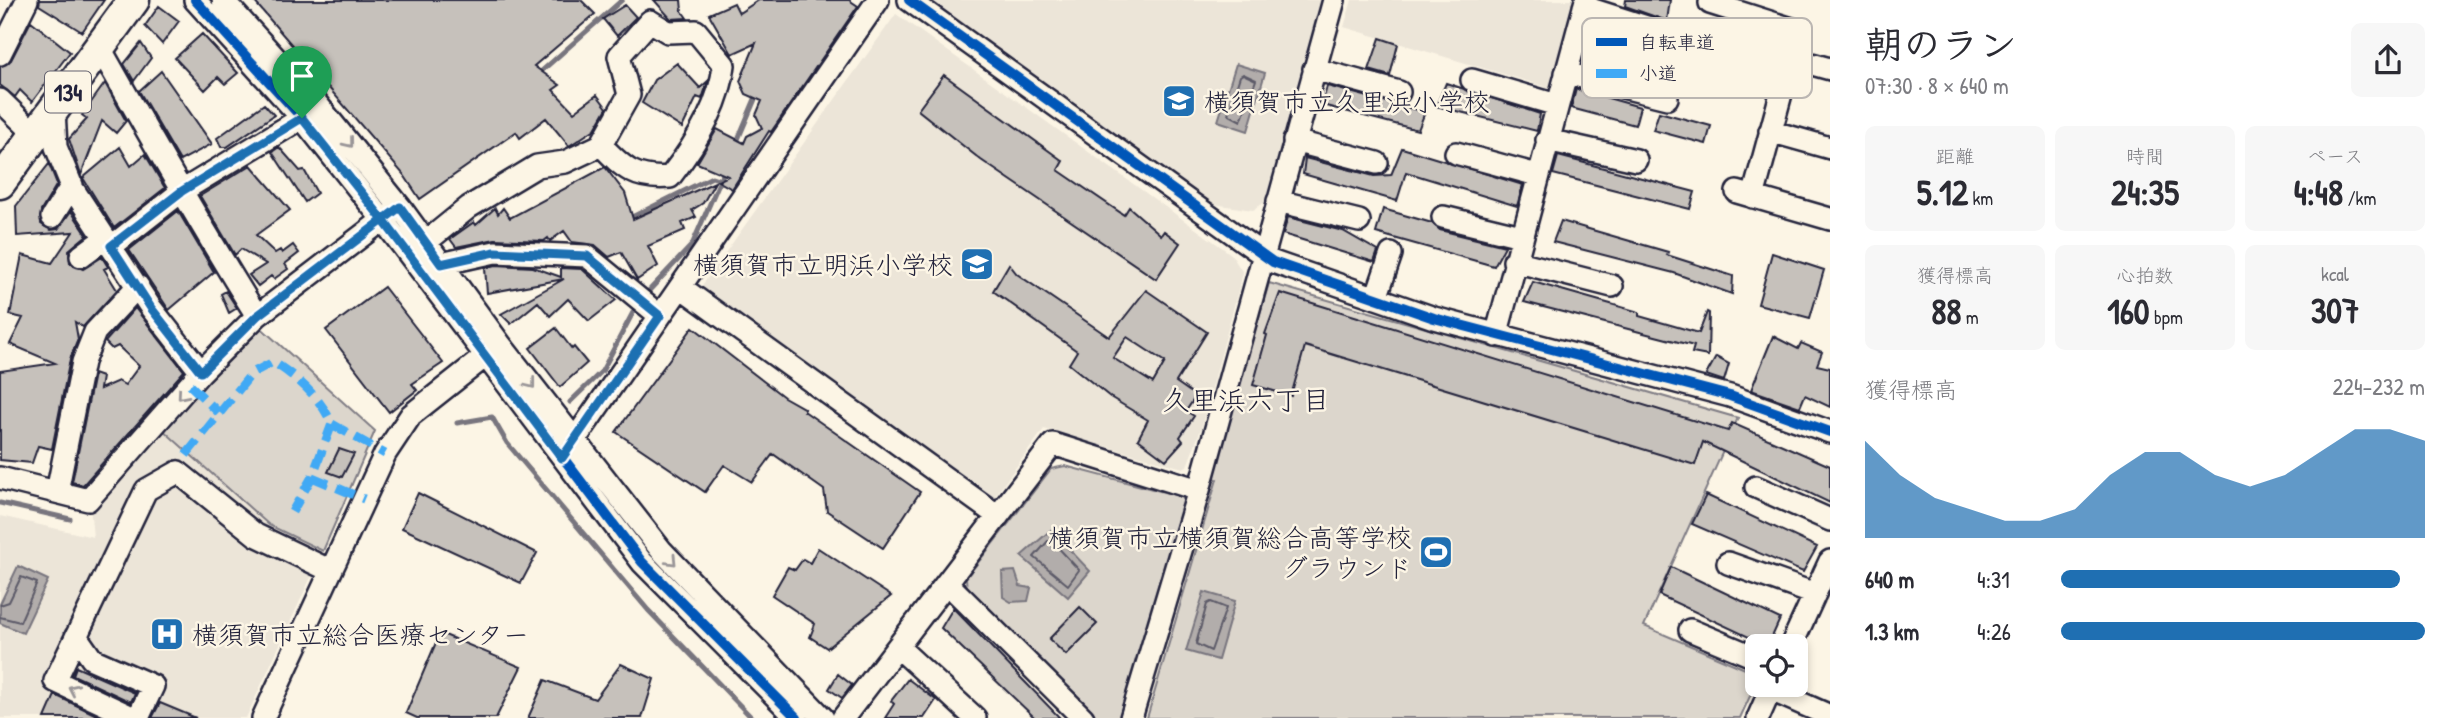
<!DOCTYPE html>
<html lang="ja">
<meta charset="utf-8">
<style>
body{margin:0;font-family:"Patrick Hand","Klee One",sans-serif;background:#f7f7f7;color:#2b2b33;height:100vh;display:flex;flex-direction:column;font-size:26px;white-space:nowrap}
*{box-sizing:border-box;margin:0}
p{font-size:23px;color:#7c7c81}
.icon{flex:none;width:38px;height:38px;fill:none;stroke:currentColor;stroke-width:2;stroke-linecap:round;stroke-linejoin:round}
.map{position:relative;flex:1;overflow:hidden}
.side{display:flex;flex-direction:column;background:#fff;width:630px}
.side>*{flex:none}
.buttons{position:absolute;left:1745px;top:634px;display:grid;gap:14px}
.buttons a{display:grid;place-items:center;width:63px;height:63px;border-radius:10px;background:#fff;box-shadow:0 4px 10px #0003;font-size:35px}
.pin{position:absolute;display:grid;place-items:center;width:60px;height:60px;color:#fff;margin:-72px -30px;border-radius:50% 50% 50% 0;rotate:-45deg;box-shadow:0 0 7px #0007}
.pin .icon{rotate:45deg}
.round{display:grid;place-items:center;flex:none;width:74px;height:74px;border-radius:10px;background:#f7f7f7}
.headline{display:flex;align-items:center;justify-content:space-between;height:119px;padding:0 35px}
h1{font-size:38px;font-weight:800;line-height:52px}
.metrics{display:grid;grid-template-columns:repeat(3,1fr);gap:10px;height:119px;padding:7px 35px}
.metrics div{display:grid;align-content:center;border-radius:10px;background:#f7f7f7;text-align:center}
.metrics b{font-size:35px;font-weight:800}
.metrics small{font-size:19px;font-weight:400}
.metrics p{font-size:19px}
.chart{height:196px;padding:14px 35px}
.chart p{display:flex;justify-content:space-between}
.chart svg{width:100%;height:126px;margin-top:7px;fill:#1f6fb2;opacity:.7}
ul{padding:0 35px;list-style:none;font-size:23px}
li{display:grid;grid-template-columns:112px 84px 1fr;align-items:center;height:52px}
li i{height:18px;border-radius:9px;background:#1f6fb2}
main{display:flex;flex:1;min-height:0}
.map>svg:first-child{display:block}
</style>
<main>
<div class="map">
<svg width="1830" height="718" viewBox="0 0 1830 718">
<rect width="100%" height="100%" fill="#fcf5e5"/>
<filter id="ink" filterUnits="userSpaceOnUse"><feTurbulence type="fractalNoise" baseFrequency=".0143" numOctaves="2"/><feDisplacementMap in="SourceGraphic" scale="14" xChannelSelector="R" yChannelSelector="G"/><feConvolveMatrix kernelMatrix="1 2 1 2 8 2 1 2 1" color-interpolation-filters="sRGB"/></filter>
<g filter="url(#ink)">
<path fill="#ece5d8" d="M920,0H1323L1265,202L1253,210L1207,203Z
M1352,0H1579L1553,89L1344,27Z
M896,14L1231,254L1243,273L1201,429L1187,466L1183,468L1044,429L995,496H987L698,291Z
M162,429L269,525L323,551L246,718H0V516L93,537L90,506Z"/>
<path fill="#dcd6cc" stroke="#7f7c84" stroke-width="2" d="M1269,283L1738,418L1644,626L1757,674V681L1740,718H1147L1217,479L1212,477Z
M257,324L375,431L323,551L269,525L162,429Z
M1065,466L1183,497L1187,505L1125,718H1096L967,590L966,578L1051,469Z"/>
<path fill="#b2adab" stroke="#78757e" stroke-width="2" d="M1236,64L1265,73L1248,131L1218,121Z
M1051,530L1090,571L1068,597L1021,556Z
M18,566L48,580L23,633L0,623V604Z
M1015,571L1020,586L1031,588L1028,601L1011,602L1003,597L1002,572Z
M1204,592L1235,601L1218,660L1186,651Z"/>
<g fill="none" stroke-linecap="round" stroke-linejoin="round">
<path stroke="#5c5a68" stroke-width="2" d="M1243,74L1256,80L1241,121L1228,114L1240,76Z
M1048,541L1053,542L1079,570L1068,585L1034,557Z
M1211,602L1226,608L1211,651L1196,644L1207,604Z
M0,605L9,602L21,577L37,583L20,622L0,617"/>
<path stroke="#78757e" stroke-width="5" d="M536,76L622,0
M736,144L758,92
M626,220L712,177L721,180
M643,297L692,245L725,169
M570,402L602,371L637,305
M457,423L492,417L507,443L648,610L752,718
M0,503L70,519"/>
</g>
<path fill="#c6c1bb" stroke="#22223b" stroke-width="2" fill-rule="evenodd" d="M40,0H104L82,32L39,5Z
M253,0H581L595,14L534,66L560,85L553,90L574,112L597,95L607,108L595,129L569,146L546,118L520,138L516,132L420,199L404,175Z
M654,0H681L682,11L687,18L671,19Z
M759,0H849L858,6L771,132L769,131L732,189L718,181L728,176L697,163L717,129L744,143L747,136L762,128L756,115L762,101L746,94L740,81L756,43L732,54L709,14L734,3L739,13Z
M1626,0H1670L1667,21L1625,6Z
M625,5L636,17L617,36L603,19Z
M159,6L179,21L162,44L145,26Z
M31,21L70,52L32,102L20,90L15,97L0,85V67L11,60Z
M202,34L238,73L225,84L218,77L205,90L175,58Z
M1380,38L1398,44L1390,76L1369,70Z
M141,43L151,58L134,81L124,64Z
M677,63L700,88L708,81L702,99L697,97L682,128L642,103L654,80Z
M161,71L212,144L180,161L139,91Z
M944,75L1063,161L1058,170L1124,215L1129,207L1161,235L1164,231L1180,243L1156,279L981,160L918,110Z
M105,83L126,121L116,133L102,121L81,175L69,139L87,119L82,115Z
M1446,83L1540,114L1537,131L1436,106Z
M1327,86L1425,112L1418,130L1322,105Z
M1576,89L1640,107L1635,125L1571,108Z
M264,104L274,115L227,147H221L217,138Z
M1659,112L1711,126L1706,144L1653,130Z
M120,147L131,166L145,154L165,188L114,228L83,178Z
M279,147L300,171L304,170L317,193L305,202L272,152Z
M1402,148L1523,185L1517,206L1406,172L1397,201L1303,174L1305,158L1374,176L1391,175Z
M1558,156L1695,192L1690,209L1553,174Z
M49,164L57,184L41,211V224L51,230L58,229L71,211L87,235L69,250L70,263L83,269L102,257L108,267L104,269L117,290L83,327L75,322L78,339L70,359L52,449L38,446L32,463L0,460V371L55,363L10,344L23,318L10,315L22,255L52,263L73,232L17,236L16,206Z
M251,165L290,210L256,235L275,253L280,250L282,253L293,245L299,253L285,264L288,269L274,279L271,276L258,286L249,275L266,264L241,249L235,255L200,196Z
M605,167L625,193L633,219L715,182L703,203L692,210L696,217L682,223L685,230L648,246L658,266L637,280L621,252L609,257L595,245L572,242L564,231L550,241L548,238L544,241L495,239L456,247L450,239L474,222L476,225L495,208L498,214L503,208L510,218Z
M1383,209L1432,223L1440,230L1505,246L1494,266L1376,233Z
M178,211L214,272L169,310L129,250Z
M1288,217L1343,231L1378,251L1374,262L1283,234Z
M1561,221L1668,252L1667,255L1733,276L1732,294L1674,273L1553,242Z
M1772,253L1824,270L1810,318L1758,304Z
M1009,264L1017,274L1109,337L1146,290L1207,332L1176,382L1196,396L1186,411L1194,416L1180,437L1183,441L1166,460L1138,439L1148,420L1110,397L1069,364L1077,351L993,291ZM1127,337L1165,362L1153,383L1113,358Z
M496,265L533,267L561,277V268L582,269L616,300L589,321L568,299L550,316L538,302L511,324L501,314L564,279L487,293L485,268Z
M1533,282L1639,312V316L1699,333L1707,312L1709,313L1708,356L1692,353L1694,346L1524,302Z
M384,287L443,363L412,384L417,390L389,412L326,330Z
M226,291L237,308L229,313L221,294Z
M1280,293L1728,431L1732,423L1830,466V503L1703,442L1695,465L1305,346L1291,396L1253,385L1267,335L1265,334Z
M135,308L184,371L83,485L72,482L94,374L102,377L100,389L118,381L125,385L139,366L118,346L112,349L105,342Z
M693,327L784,397L805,409L804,411L920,492L883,548L827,511L824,490L773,454L752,482L724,465L705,492L616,432Z
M556,328L572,349L574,347L587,363L560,387L530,348Z
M1773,336L1798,349L1801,343L1822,352L1817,365L1830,368V407L1805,395L1800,407L1751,390Z
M1716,357L1729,364L1724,381L1706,375Z
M339,449L354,454L342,477L328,472Z
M418,493L537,553L521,583L402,528Z
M1706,495L1817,547L1803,572L1692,524Z
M818,548L891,596L827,648L810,637L815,624L772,595L788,567L795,570L803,559L810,563Z
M1671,567L1780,619L1768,646L1659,595Z
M1080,607L1097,624L1066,655L1049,639Z
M953,608L955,610L1060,718H1035L941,628Z
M440,633L521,667L496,718H417L406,713Z
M621,664L654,679L642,718H528L545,680L595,699Z
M76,667L135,693L131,702L73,675Z
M838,674L852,685L842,698L829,689Z
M908,679L936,700L924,718H885L894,704L891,701Z
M55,695L103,718H45Z
M160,703L196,718H152Z"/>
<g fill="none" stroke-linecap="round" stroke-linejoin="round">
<g stroke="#22223b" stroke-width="26">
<path id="minor" d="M195,0L302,118L383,220L642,562L797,718
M223,0L318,105L400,207L500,344L661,550L823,718
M909,0L1273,262L1434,318L1730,396L1830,432
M1710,3L1798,31L1753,197
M1584,7L1659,31
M100,48C151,138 202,228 257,316
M0,54L27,0
M1790,58L1830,69
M1314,69L1399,92
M1566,73L1667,98
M1472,80L1557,105
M0,100L36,135
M54,110L56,147L73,189L151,308L201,372
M1770,131L1830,148
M1547,140L1636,160
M1294,141L1377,163
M1456,153L1537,175
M1737,192L1830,219
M1278,201L1359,221
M52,217L72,185
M1443,217L1521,236
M426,242L469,207L537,166L565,162L601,145L629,95L619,56L650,21L668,32L696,31L724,65C720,106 695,145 670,177C636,180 624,169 601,145
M112,246L182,191L302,118
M81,256L104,239
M1514,261L1612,286
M441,264L495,252L587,256L660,316
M682,288L998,516
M1376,298L1391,254
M1496,336L1586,0
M567,451L878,0
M0,478L88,500L201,372L257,316L393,212
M1756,487L1830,520
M57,492L83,362L95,332L138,286
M1728,563L1815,594
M947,583L1083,718
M1690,630L1757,658
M76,636L92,659L153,686L138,718
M1791,646L1830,561
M898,647L975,718
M1771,690L1830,716
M134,718L55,681L146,490L178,472L256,535L331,571
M263,718L385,454L411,415L493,350
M843,718L1053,444L1199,490
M1131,718L1199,490L1334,0
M1758,718L1773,684"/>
</g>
<g stroke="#22223b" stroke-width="35">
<path id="highway" d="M0,183L134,0"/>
</g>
<use href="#minor" stroke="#fcf5e5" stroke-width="21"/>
<use href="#highway" stroke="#fcf5e5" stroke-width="30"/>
<path stroke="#3fa9f5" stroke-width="9" stroke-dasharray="18 9" stroke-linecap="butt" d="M190,385L219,413
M332,424L385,454
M186,455L252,373L273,362C298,378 320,397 332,424L312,477L292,512
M312,477L364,499"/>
<g stroke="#fcf5e5" stroke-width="15">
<path id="cycleway" d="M195,0L302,118L383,220L642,562L797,718
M909,0L1273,262L1434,318L1730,396L1830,432"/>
</g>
<use href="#cycleway" stroke="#0057b8" stroke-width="10"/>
</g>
<defs><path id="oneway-chevron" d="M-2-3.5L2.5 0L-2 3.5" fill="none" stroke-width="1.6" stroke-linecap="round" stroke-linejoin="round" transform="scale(1.75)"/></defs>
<g stroke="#9a9698">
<use href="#oneway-chevron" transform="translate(349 143) rotate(51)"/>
<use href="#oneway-chevron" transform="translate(531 384) rotate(52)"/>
<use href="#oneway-chevron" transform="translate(182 395) rotate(131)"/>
<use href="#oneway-chevron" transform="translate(672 561) rotate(46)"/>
<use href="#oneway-chevron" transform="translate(73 689) rotate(-155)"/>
</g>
</g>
<g fill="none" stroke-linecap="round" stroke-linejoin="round" filter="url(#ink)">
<g stroke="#fff" stroke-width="14">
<path id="route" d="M302,118L182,191L111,246L151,308L201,372L257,316L383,220L562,458L660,316L587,256L495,252L441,264L400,207L383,220L302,118"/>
</g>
<use href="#route" stroke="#1f6fb2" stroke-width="9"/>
</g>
<defs>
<g id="school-square" transform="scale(1.75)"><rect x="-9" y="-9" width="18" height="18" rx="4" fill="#1f6fb2" stroke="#fcf5e5"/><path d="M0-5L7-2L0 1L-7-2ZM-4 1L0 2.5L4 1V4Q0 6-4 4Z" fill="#fff"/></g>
<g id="stadium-square" transform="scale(1.75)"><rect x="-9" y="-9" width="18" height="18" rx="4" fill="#1f6fb2" stroke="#fcf5e5"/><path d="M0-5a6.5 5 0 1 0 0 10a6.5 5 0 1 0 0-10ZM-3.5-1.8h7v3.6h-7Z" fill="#fff"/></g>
<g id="hospital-square" transform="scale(1.75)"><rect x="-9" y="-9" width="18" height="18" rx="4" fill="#1f6fb2" stroke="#fcf5e5"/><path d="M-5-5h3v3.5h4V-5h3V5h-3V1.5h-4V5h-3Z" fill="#fff"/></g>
</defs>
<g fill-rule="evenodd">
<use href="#school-square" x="1179" y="101"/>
<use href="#school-square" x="977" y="264"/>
<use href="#stadium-square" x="1436" y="552"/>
<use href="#hospital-square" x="167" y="634"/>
</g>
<g text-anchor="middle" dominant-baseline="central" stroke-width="5" stroke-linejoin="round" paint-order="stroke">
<rect fill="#fcf5e5" stroke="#63616e" stroke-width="2" x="45" y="71.5" width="46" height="41" rx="5"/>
<g font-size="24" font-weight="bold" fill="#22223b">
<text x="68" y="92">134</text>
</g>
<g font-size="26" fill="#22223b" stroke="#fcf5e5" text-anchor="start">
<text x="1204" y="101">横須賀市立久里浜小学校</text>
<text x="953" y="264" text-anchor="end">横須賀市立明浜小学校</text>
<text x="1412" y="537" text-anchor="end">横須賀市立横須賀総合高等学校<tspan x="1412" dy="30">グラウンド</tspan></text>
<text x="192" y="634">横須賀市立総合医療センター</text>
</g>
<g font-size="28" fill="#22223b" stroke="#fcf5e5">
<text x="1246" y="400">久里浜六丁目</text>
</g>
</g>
<rect x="1582" y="18" width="230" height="80" rx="10" fill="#fcf5e5" stroke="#bbb6b2" stroke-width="2"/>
<rect x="1596" y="38" width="31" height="8" fill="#0057b8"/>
<rect x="1596" y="69" width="31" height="9" fill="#3fa9f5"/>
<g font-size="19" fill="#22223b">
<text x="1639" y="49">自転車道</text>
<text x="1639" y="80">小道</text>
</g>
</svg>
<div class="buttons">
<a><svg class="icon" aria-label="locate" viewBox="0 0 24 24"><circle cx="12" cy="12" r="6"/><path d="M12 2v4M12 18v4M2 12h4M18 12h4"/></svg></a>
</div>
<div class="pin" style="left:302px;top:118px;background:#1e9e55"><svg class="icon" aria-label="arrive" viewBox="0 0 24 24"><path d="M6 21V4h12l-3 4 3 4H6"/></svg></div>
</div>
<section class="side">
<div class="headline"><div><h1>朝のラン</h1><p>07:30 · 8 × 640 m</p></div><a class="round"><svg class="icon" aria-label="share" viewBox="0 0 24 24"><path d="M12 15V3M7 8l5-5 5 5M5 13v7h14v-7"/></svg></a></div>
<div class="metrics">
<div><p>距離</p><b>5.12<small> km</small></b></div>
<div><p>時間</p><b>24:35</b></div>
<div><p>ペース</p><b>4:48<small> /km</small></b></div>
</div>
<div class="metrics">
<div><p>獲得標高</p><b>88<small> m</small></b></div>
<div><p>心拍数</p><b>160<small> bpm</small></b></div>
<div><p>kcal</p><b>307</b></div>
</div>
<div class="chart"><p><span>獲得標高</span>224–232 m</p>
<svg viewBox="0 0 160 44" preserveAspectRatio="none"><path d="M0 44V10L10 22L20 30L30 34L40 38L50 38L60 34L70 22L80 14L90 14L100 22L110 26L120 22L130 14L140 6L150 6L160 10V44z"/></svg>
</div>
<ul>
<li><b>640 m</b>4:31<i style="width:93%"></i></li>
<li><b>1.3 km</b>4:26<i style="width:100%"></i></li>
</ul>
</section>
</main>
